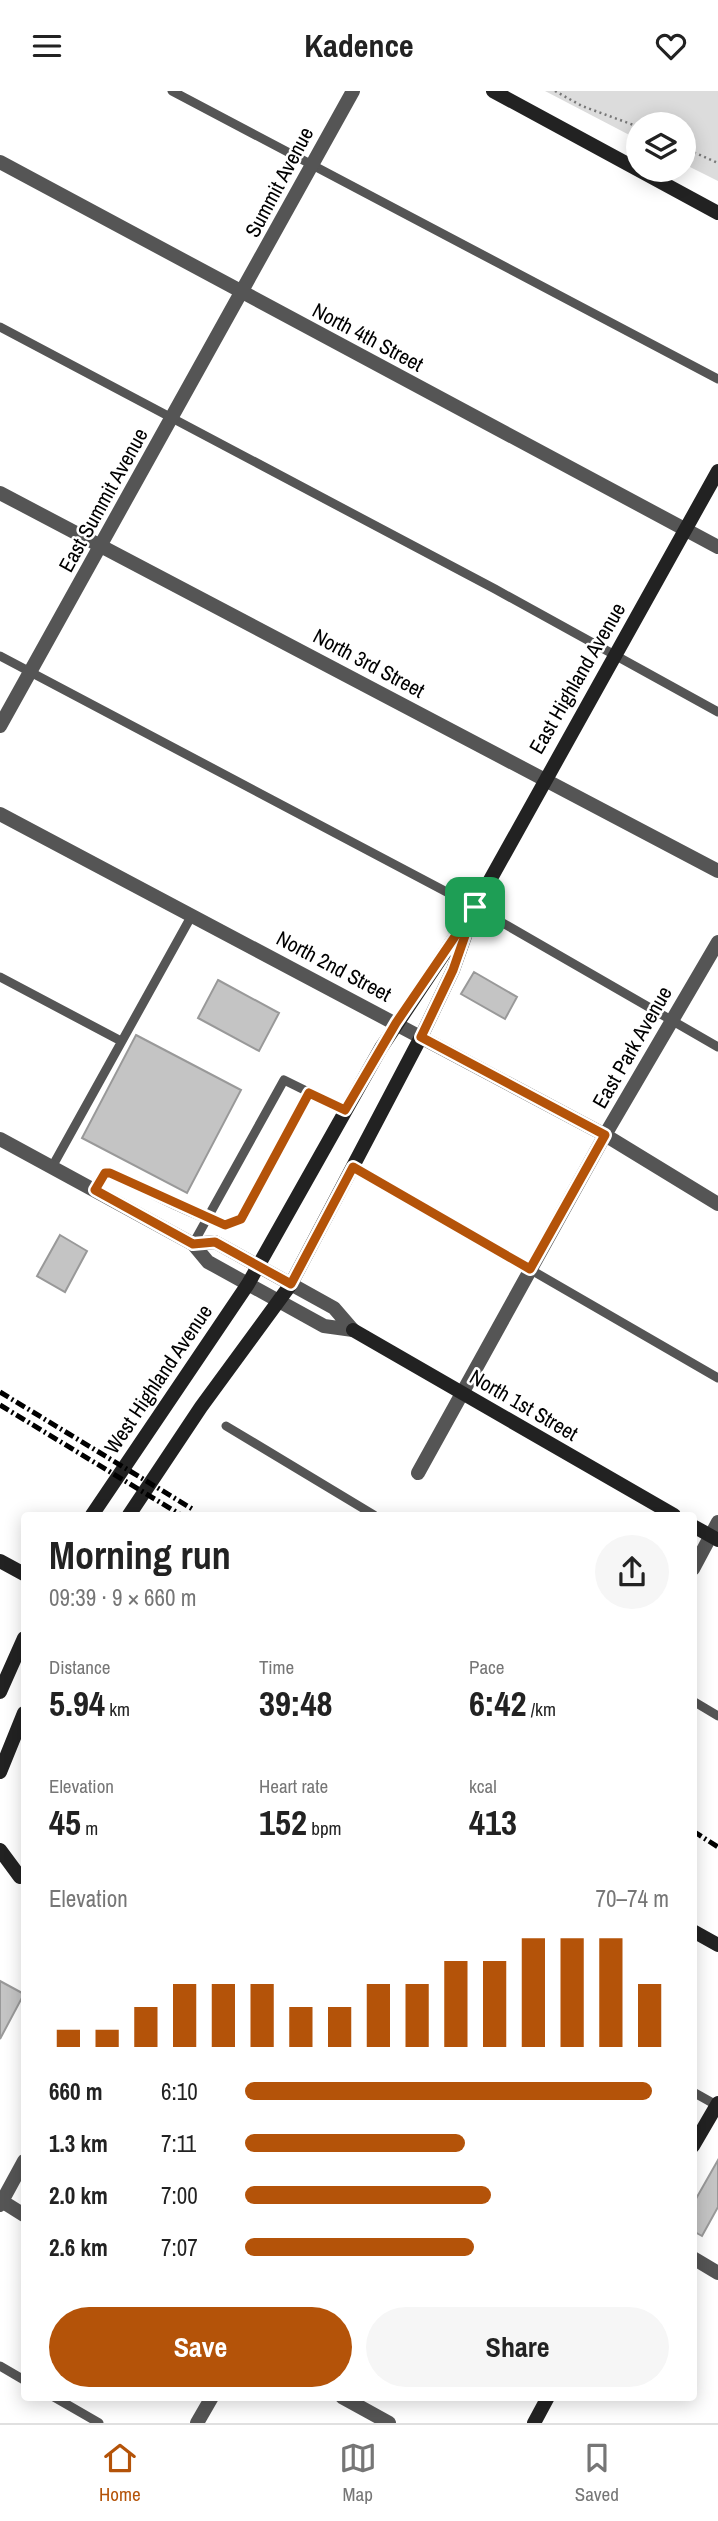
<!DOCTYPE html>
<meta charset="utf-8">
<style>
body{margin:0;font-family:"Archivo Narrow",sans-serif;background:#f6f6f6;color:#222;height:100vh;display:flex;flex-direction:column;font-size:26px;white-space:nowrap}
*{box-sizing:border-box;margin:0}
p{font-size:23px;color:#767676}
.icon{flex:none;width:38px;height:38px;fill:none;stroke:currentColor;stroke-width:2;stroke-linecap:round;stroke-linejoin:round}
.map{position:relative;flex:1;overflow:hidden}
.drawer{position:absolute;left:21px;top:1421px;width:676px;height:889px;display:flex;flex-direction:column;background:#fff;border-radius:7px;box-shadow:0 4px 18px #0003}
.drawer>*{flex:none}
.fabs{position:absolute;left:626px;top:21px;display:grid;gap:14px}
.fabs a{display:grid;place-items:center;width:70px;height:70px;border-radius:50%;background:#fff;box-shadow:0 4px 18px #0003;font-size:35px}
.pin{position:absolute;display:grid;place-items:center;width:60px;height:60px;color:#fff;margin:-30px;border-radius:14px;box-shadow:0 4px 10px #0006}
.round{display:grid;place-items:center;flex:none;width:74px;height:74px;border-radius:37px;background:#f6f6f6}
.headline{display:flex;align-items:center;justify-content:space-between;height:119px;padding:0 28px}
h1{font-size:38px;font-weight:700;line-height:52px}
.figures{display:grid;grid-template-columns:repeat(3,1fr);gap:10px;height:119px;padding:7px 28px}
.figures div{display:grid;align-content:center}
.figures b{font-size:35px;font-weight:700}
.figures small{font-size:19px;font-weight:400}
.figures p{font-size:19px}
.chart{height:196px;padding:14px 28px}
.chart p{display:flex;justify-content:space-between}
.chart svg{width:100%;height:126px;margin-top:7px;stroke:#b45309;stroke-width:6}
.action{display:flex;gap:14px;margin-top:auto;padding:14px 28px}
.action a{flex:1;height:80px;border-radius:42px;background:#b45309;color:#fff;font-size:28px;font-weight:700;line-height:80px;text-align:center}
.action a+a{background:#f6f6f6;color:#222}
ul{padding:0 28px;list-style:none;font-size:23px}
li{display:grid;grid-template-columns:112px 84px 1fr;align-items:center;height:52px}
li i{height:18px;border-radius:9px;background:#b45309}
header{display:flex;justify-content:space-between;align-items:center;height:91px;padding:0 28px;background:#fff;font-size:32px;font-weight:700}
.tabs{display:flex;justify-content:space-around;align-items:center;height:98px;border-top:2px solid #e0e0e0;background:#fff;font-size:19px;color:#767676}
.tabs a{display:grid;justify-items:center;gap:4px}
.tabs .selected{color:#b45309}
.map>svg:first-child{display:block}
</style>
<header><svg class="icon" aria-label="menu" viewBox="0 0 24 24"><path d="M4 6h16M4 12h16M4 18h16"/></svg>Kadence<svg class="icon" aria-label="heart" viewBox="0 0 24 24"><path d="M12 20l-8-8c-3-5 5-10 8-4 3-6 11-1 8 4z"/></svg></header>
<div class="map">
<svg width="718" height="2332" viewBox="0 0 718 2332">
<rect width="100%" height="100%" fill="#fff"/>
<path fill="#dcdcdc" d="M545,0H718V90L684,73V33H639V49Z"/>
<path fill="#c4c4c4" stroke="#999" stroke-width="2" d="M474,881L517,906L505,928L461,903Z
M218,889L279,922L259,960L198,927Z
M136,944L241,999L187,1102L82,1047Z
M60,1144L87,1160L65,1201L37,1185Z
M0,1890L24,1903L0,1948Z
M718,2069V2116L702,2145L693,2140V2113Z"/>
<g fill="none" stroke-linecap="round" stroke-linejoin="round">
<path stroke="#777" stroke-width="2.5" stroke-dasharray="2 3.5" stroke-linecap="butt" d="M555,0L582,15L639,36
M684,57L718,72"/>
<path stroke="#555" stroke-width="9" d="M172,0L718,288
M0,236L495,498L718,621
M0,565L475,816L718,956
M0,886L121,950
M52,1076L192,824
M353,1076L718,1287
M95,1099L105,1082H110C130,1092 212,1136 230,1133C237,1132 242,1127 246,1121L309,1002
M193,1153L284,989L345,1019
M226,1335L374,1424
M693,1610L718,1625
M693,2001L718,2015
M0,2275L24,2289
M54,2306L99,2332"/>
<path stroke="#555" stroke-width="14" d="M0,71L718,456
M0,402L718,780
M0,635L353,0
M0,723L605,1044L718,1113
M0,1048L193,1153L208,1171L324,1235L353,1239
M193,1153L215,1151L334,1217L353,1239
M418,1382L605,1044L718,851
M693,1478L718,1431
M0,2109L24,2124
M0,2114L24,2070
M693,2167L718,2182
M342,2306L389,2332
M197,2332L212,2306"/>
<path stroke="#222" stroke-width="14" d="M493,0L718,122
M353,1239L674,1424
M92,1424L248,1193L381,957L475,816L718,380
M129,1424L201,1316L291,1193L421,946L453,879L469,834
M693,1435L718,1449
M0,1470L24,1483
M0,1601L24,1547
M0,1681L24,1622
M0,1759L20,1786
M693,1840L718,1854
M693,2055L718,2012
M534,2332L548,2306"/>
<path stroke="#000" stroke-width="5" stroke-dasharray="10 3.5 2 3.5" stroke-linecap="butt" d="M0,1301L194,1419
M0,1314L181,1424
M693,1740L718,1756"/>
</g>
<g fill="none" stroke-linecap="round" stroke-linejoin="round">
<g stroke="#fff" stroke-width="14">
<path id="route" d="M475,816L453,879L421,946L605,1044L530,1178L353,1076L291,1193L215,1151L193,1153L95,1099L105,1082H110L225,1134L241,1128L309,1002L345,1019L396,932Z"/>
</g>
<use href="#route" stroke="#b45309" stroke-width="9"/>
</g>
<g text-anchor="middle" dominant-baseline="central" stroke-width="5" stroke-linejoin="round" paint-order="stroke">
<g font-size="21" fill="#000" stroke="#fff">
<text transform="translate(279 91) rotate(-62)">Summit Avenue</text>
<text transform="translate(368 246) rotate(28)">North 4th Street</text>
<text transform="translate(103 409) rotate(-61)">East Summit Avenue</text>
<text transform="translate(369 572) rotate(28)">North 3rd Street</text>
<text transform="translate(577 587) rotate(-60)">East Highland Avenue</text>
<text transform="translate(334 875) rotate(28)">North 2nd Street</text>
<text transform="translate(632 956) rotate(-60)">East Park Avenue</text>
<text transform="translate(158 1288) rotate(-56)">West Highland Avenue</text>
<text transform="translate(524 1314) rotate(30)">North 1st Street</text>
</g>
</g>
</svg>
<div class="fabs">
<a><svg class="icon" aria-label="layers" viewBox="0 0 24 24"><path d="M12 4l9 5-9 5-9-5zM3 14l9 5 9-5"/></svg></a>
</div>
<div class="pin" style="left:475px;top:816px;background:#1e9e55"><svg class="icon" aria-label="arrive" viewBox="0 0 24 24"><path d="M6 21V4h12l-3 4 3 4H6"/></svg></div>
<section class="drawer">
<div class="headline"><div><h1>Morning run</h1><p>09:39 · 9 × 660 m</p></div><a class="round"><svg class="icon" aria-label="share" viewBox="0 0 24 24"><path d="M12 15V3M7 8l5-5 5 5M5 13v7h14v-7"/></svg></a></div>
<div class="figures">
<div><p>Distance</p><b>5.94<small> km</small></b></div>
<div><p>Time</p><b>39:48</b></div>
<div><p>Pace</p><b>6:42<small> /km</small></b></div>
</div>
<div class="figures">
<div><p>Elevation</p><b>45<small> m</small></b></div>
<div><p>Heart rate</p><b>152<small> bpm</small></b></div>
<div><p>kcal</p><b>413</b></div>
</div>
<div class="chart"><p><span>Elevation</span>70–74 m</p>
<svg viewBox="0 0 160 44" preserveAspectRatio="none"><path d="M5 44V38M15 44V38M25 44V30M35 44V22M45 44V22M55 44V22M65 44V30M75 44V30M85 44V22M95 44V22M105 44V14M115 44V14M125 44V6M135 44V6M145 44V6M155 44V22"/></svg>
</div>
<ul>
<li><b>660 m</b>6:10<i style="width:96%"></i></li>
<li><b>1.3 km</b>7:11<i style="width:52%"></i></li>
<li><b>2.0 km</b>7:00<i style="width:58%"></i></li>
<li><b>2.6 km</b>7:07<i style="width:54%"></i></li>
</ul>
<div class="action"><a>Save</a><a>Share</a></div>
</section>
</div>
<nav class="tabs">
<a class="selected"><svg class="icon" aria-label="home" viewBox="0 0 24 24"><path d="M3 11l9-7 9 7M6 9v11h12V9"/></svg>Home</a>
<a><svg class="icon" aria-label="map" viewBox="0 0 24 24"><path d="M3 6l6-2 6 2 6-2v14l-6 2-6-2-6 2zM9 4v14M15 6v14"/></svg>Map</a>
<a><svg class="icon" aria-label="saved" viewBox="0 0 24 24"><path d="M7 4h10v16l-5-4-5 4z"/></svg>Saved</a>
</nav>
